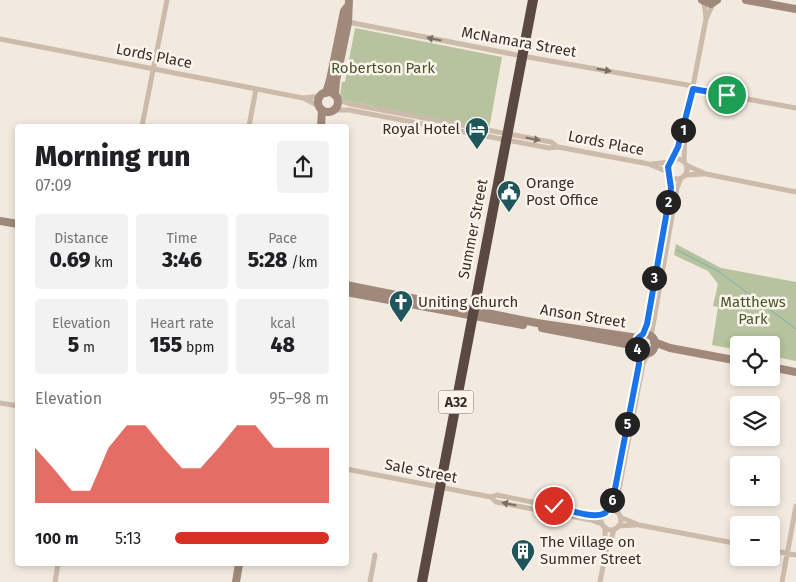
<!DOCTYPE html>
<meta charset="utf-8">
<style>
body{margin:0;font-family:"Fira Sans",sans-serif;background:#f2f2f2;color:#202124;height:100vh;display:flex;flex-direction:column;font-size:19px;white-space:nowrap}
*{box-sizing:border-box;margin:0}
p{font-size:16px;color:#757577}
.icon{flex:none;width:28px;height:28px;fill:none;stroke:currentColor;stroke-width:2;stroke-linecap:round;stroke-linejoin:round}
.map{position:relative;flex:1;overflow:hidden}
.side{position:absolute;left:15px;top:124px;width:334px;height:442px;display:flex;flex-direction:column;background:#fff;border-radius:5px;box-shadow:0 2px 8px #0003}
.side>*{flex:none}
.buttons{position:absolute;left:730px;top:336px;display:grid;gap:10px}
.buttons a{display:grid;place-items:center;width:50px;height:50px;border-radius:5px;background:#fff;box-shadow:0 2px 8px #0003;font-size:25px}
.pin{position:absolute;display:grid;place-items:center;width:42px;height:42px;color:#fff;margin:-21px;border:2px solid #fff;border-radius:50%;box-shadow:0 1px 5px #0007}
.km{position:absolute;width:25px;height:25px;margin:-12px;border-radius:50%;background:#222;color:#fff;font-size:14px;line-height:25px;text-align:center}
.round{display:grid;place-items:center;flex:none;width:52px;height:52px;border-radius:5px;background:#f2f2f2}
.summary{display:flex;align-items:center;justify-content:space-between;height:85px;padding:0 20px}
h1{font-size:28px;font-weight:800;line-height:38px}
.figures{display:grid;grid-template-columns:repeat(3,1fr);gap:8px;height:85px;padding:5px 20px}
.figures div{display:grid;align-content:center;border-radius:5px;background:#f2f2f2;text-align:center}
.figures b{font-size:21px;font-weight:800}
.figures small{font-size:14px;font-weight:400}
.figures p{font-size:14px}
.chart{height:140px;padding:10px 20px}
.chart p{display:flex;justify-content:space-between}
.chart svg{width:100%;height:90px;margin-top:5px;fill:#d93025;opacity:.7}
ul{padding:0 20px;list-style:none;font-size:16px}
li{display:grid;grid-template-columns:80px 60px 1fr;align-items:center;height:38px}
li i{height:12px;border-radius:6px;background:#d93025}
.map>svg:first-child{display:block}
</style>
<div class="map">
<svg width="796" height="582" viewBox="0 0 796 582">
<rect width="100%" height="100%" fill="#f3eadf"/>
<path fill="#b6c39e" d="M355,28L502,57L489,129L343,100L340,96L342,82H345Z
M676,244L721,268L796,282V361L771,356V345H739V350L712,345L718,307L713,306L718,284L708,271L674,255Z"/>
<g fill="none" stroke-linecap="round" stroke-linejoin="round">
<path stroke="#7daeb1" stroke-width="1" d="M677,250L718,271L796,329"/>
<path stroke="#ccbaaa" stroke-width="5" d="M704,2L706,18
M348,22L522,56L693,86
M0,39L303,98L319,106
M693,89L796,108
M303,98L321,96
M338,100L350,104L551,142L558,147
M334,110H349L549,148L558,147L649,164L668,172
M142,126L167,0
M249,126L256,89
M673,159L686,122L706,19L713,4
M667 169a10 10 0 1 1 20 0a10 10 0 1 1-20 0Z
M684,162L685,135
M652,164L670,162
M686,165L706,174L796,192
M685,175L703,174
M643,335L647,324L671,187L670,175
M651,337L677,188L681,178
M0,403L18,406
M346,469L491,497L497,495L592,514H604
M491,497L496,502L591,520L602,524
M601 520a10 10 0 1 1 20 0a10 10 0 1 1-20 0Z
M608,511L613,499L639,364V351
M618,513L617,500L643,364L648,353
M620,517L639,525L739,544
M618,526L636,525
M605,527V544L607,546
M771,550L796,555
M55,582L58,564
M370,582L375,555
M600,582L607,546L610,544L614,529
M782,582L796,506"/>
<path stroke="#a0897b" stroke-width="8" d="M702,0L711,4L717,0
M746,0L796,9
M318 102a10 10 0 1 1 20 0a10 10 0 1 1-20 0Z
M326,93L330,80L344,11L348,6
M335,95L336,81L348,23L349,0
M321,126L322,110
M0,221L18,224
M346,285L537,323L638,338
M346,292L523,325
M542,328L636,346
M635 344a10 10 0 1 1 20 0a10 10 0 1 1-20 0Z
M654,342L670,348L739,361
M771,367L796,372
M236,582L239,564"/>
<path stroke="#5a4941" stroke-width="10" d="M422,582L533,0"/>
</g>
<defs><path id="oneway-solid" d="M-6-.8H1V-3.2L6.5 0L1 3.2V.8H-6Z" transform="scale(1.25)"/></defs>
<g fill="#7b6e64">
<use href="#oneway-solid" transform="translate(434 39) rotate(-169)"/>
<use href="#oneway-solid" transform="translate(604 70) rotate(10)"/>
<use href="#oneway-solid" transform="translate(533 139) rotate(11)"/>
<use href="#oneway-solid" transform="translate(509 504) rotate(-168)"/>
</g>
<g fill="none" stroke-linecap="round" stroke-linejoin="round">
<g stroke="#fff" stroke-width="10">
<path id="route" d="M554,506C567,509 593,520 605,513C609,510 611,504 613,499L639,364V351L636,343L638,338L643,334L647,324L671,188L668,167L678,147L693,89L727,95"/>
</g>
<use href="#route" stroke="#1a73e8" stroke-width="6"/>
</g>
<defs>
<g id="hotel-pin" transform="scale(1.25)"><path d="M0 17L-7.5 6A9.5 9.5 0 1 1 7.5 6Z" fill="#1e565c" stroke="#faf4ec"/><path d="M-6-4.5h1.5V1H6V5H4.5V3h-9V5H-6ZM-4 0a1.8 1.8 0 1 1 3.6 0ZM.5 0V-2.5h3Q6-2.5 6 0Z" fill="#fff"/></g>
<g id="civic-pin" transform="scale(1.25)"><path d="M0 17L-7.5 6A9.5 9.5 0 1 1 7.5 6Z" fill="#1e565c" stroke="#faf4ec"/><path d="M-.6-6.5H3V-4.5H.6V-3L4-1V1h2V6H-6V1h2V-1L-.6-3ZM-1.2 2.5V6h2.4V2.5Z" fill="#fff"/></g>
<g id="church-pin" transform="scale(1.25)"><path d="M0 17L-7.5 6A9.5 9.5 0 1 1 7.5 6Z" fill="#1e565c" stroke="#faf4ec"/><path d="M-1.2-6h2.4v3.5h3.3v2.4h-3.3V6h-2.4V-.1h-3.3v-2.4h3.3Z" fill="#fff"/></g>
<g id="building-pin" transform="scale(1.25)"><path d="M0 17L-7.5 6A9.5 9.5 0 1 1 7.5 6Z" fill="#1e565c" stroke="#faf4ec"/><path d="M-4-6H4V6H1V3H-1V6H-4ZM-2.5-4.3h1.7v1.8h-1.7ZM.8-4.3h1.7v1.8H.8ZM-2.5-1h1.7V.8h-1.7ZM.8-1h1.7V.8H.8Z" fill="#fff"/></g>
</defs>
<g fill-rule="evenodd">
<use href="#hotel-pin" x="477" y="129"/>
<use href="#civic-pin" x="509" y="192"/>
<use href="#church-pin" x="401" y="302"/>
<use href="#building-pin" x="523" y="551"/>
</g>
<g text-anchor="middle" dominant-baseline="central" stroke-width="5" stroke-linejoin="round" paint-order="stroke">
<rect fill="#faf4ec" stroke="#736a64" stroke-width="1" x="438.5" y="390.5" width="35" height="23" rx="4"/>
<g font-size="14" font-weight="bold" fill="#392f2a">
<text x="456" y="402">A32</text>
</g>
<g font-size="15" fill="#392f2a" stroke="#faf4ec">
<text transform="translate(519 42) rotate(10)">McNamara Street</text>
<text transform="translate(154 56) rotate(11)">Lords Place</text>
<text transform="translate(606 143) rotate(11)">Lords Place</text>
<text transform="translate(473 229) rotate(-79)">Summer Street</text>
<text transform="translate(583 316) rotate(9)">Anson Street</text>
<text transform="translate(421 471) rotate(11)">Sale Street</text>
</g>
<g font-size="15" fill="#48582d" stroke="#faf4ec">
<text x="383" y="68">Robertson Park</text>
<text x="753" y="302">Matthews<tspan x="753" dy="17">Park</tspan></text>
</g>
<g font-size="15" fill="#392f2a" stroke="#faf4ec" text-anchor="start">
<text x="460" y="129" text-anchor="end">Royal Hotel</text>
<text x="526" y="183">Orange<tspan x="526" dy="17">Post Office</tspan></text>
<text x="418" y="302">Uniting Church</text>
<text x="540" y="542">The Village on<tspan x="540" dy="17">Summer Street</tspan></text>
</g>
</g>
</svg>
<div class="buttons">
<a><svg class="icon" aria-label="locate" viewBox="0 0 24 24"><circle cx="12" cy="12" r="6"/><path d="M12 2v4M12 18v4M2 12h4M18 12h4"/></svg></a>
<a><svg class="icon" aria-label="layers" viewBox="0 0 24 24"><path d="M12 4l9 5-9 5-9-5zM3 14l9 5 9-5"/></svg></a>
<a>+</a>
<a>−</a>
</div>
<div class="pin" style="left:727px;top:95px;background:#1e9e55"><svg class="icon" aria-label="arrive" viewBox="0 0 24 24"><path d="M6 21V4h12l-3 4 3 4H6"/></svg></div>
<div class="pin" style="left:554px;top:506px;background:#d93025"><svg class="icon" aria-label="check" viewBox="0 0 24 24"><path d="M5 12l5 5 9-10"/></svg></div>
<b class="km" style="left:683px;top:130px">1</b>
<b class="km" style="left:668px;top:202px">2</b>
<b class="km" style="left:654px;top:278px">3</b>
<b class="km" style="left:637px;top:349px">4</b>
<b class="km" style="left:627px;top:424px">5</b>
<b class="km" style="left:612px;top:500px">6</b>
<section class="side">
<div class="summary"><div><h1>Morning run</h1><p>07:09</p></div><a class="round"><svg class="icon" aria-label="share" viewBox="0 0 24 24"><path d="M12 15V3M7 8l5-5 5 5M5 13v7h14v-7"/></svg></a></div>
<div class="figures">
<div><p>Distance</p><b>0.69<small> km</small></b></div>
<div><p>Time</p><b>3:46</b></div>
<div><p>Pace</p><b>5:28<small> /km</small></b></div>
</div>
<div class="figures">
<div><p>Elevation</p><b>5<small> m</small></b></div>
<div><p>Heart rate</p><b>155<small> bpm</small></b></div>
<div><p>kcal</p><b>48</b></div>
</div>
<div class="chart"><p><span>Elevation</span>95–98 m</p>
<svg viewBox="0 0 160 44" preserveAspectRatio="none"><path d="M0 44V17L10 27L20 38L30 38L40 17L50 6L60 6L70 17L80 27L90 27L100 17L110 6L120 6L130 17L140 17L150 17L160 17V44z"/></svg>
</div>
<ul>
<li><b>100 m</b>5:13<i style="width:100%"></i></li>
</ul>
</section>
</div>
